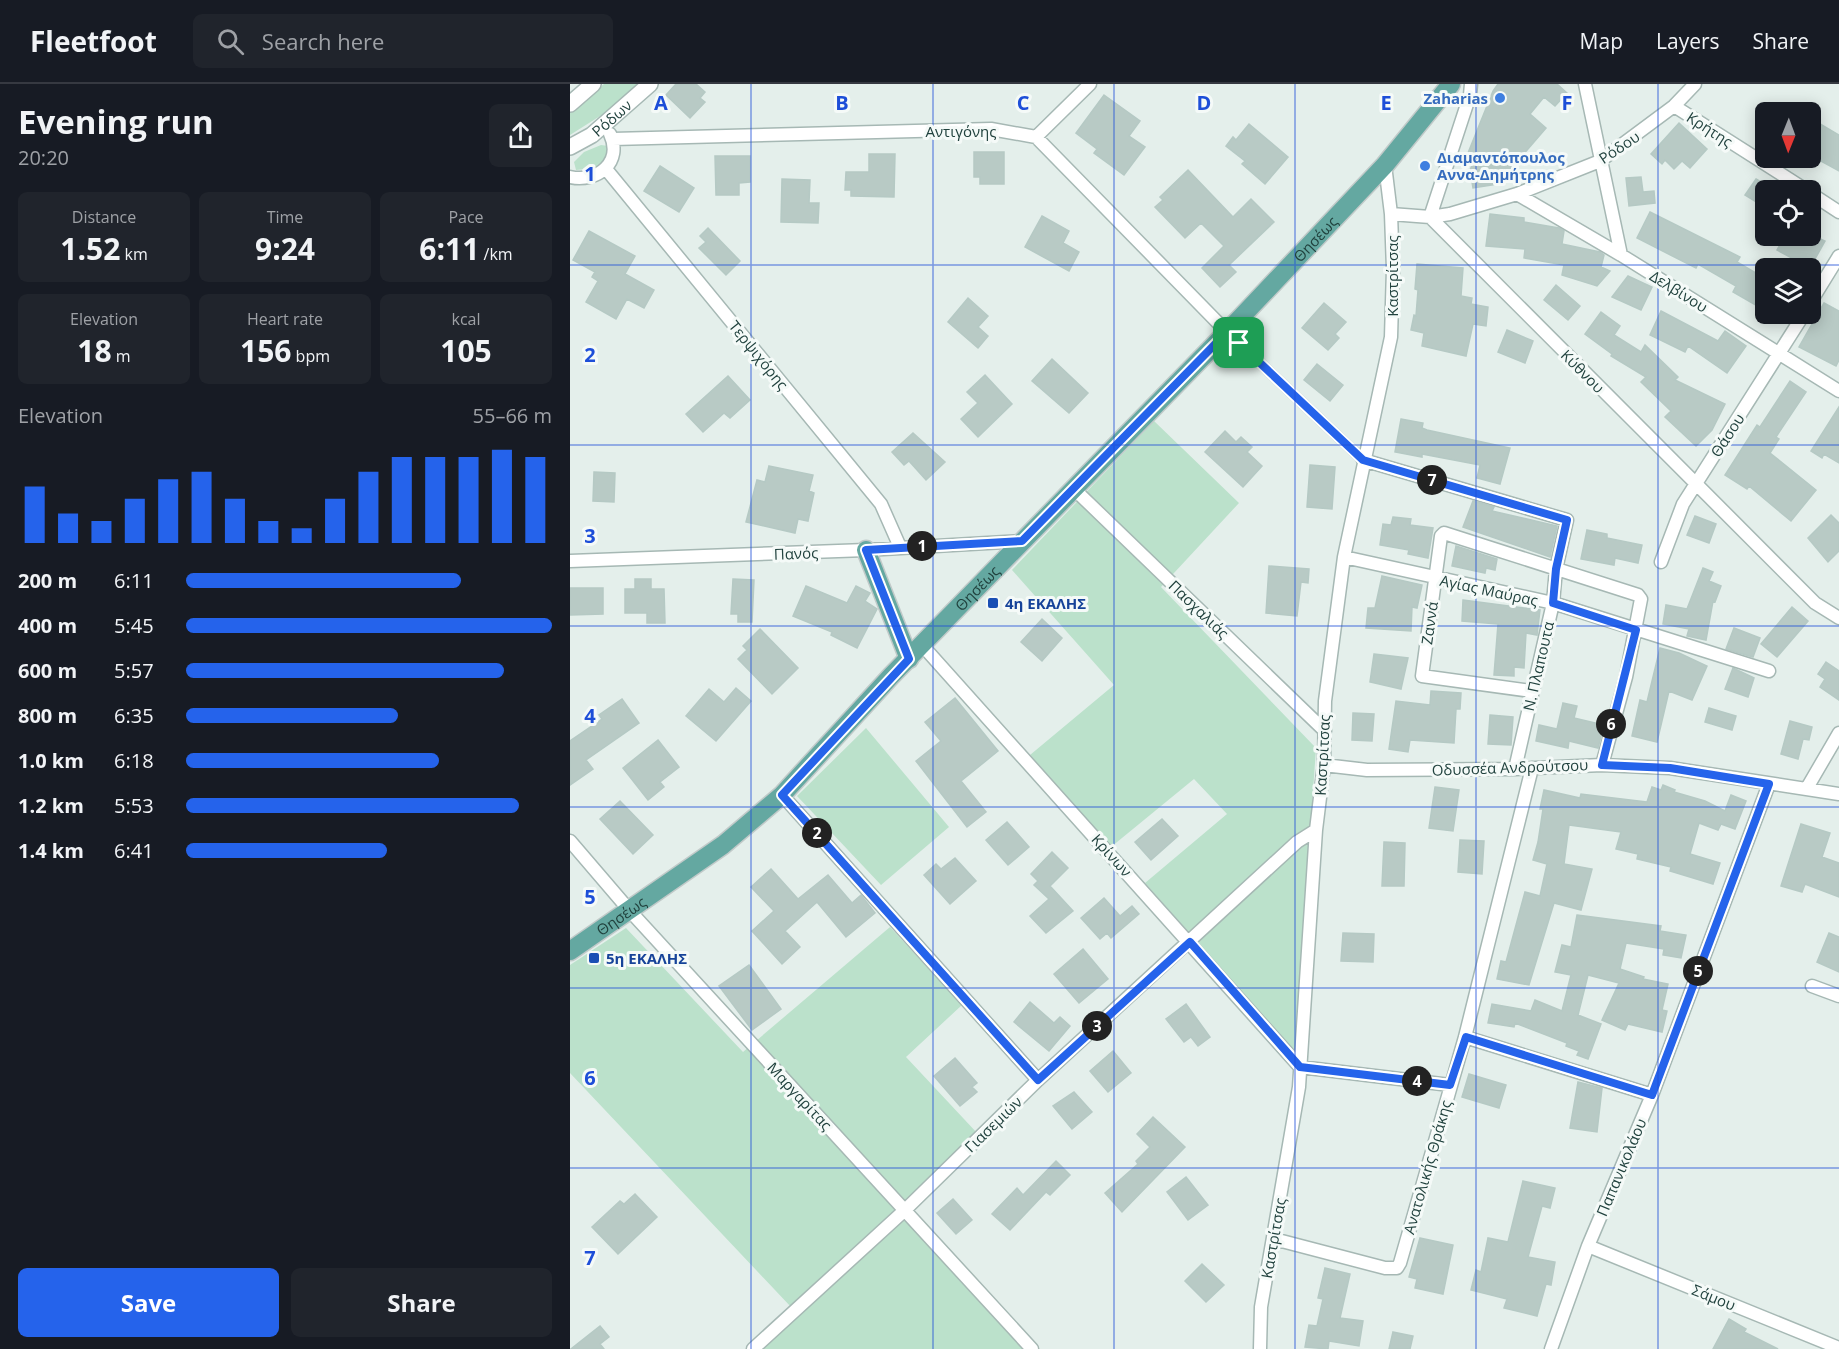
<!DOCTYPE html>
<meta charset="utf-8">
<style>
body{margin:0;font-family:"Open Sans",sans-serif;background:#20242c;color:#f1f3f6;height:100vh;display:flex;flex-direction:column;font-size:22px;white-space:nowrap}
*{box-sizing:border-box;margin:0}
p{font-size:20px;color:#9ea1a6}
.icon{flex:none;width:33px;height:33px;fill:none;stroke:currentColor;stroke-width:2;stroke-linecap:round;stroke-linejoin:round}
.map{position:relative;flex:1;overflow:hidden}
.side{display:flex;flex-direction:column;background:#171b24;width:570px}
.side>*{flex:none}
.needle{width:39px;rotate:181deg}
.controls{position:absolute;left:1185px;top:18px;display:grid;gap:12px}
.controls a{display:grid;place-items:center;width:66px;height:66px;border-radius:9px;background:#171b24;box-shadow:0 3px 15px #0003;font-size:30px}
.pin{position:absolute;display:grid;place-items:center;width:51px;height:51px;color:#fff;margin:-26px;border-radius:12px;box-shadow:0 3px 9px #0006}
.km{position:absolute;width:30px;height:30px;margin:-15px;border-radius:50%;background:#222;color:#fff;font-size:16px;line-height:30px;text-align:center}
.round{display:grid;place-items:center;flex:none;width:63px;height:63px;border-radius:9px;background:#20242c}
.headline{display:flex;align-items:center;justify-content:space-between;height:102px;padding:0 18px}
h1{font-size:33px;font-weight:700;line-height:45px}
.stats{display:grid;grid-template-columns:repeat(3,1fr);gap:9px;height:102px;padding:6px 18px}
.stats div{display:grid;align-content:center;border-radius:9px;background:#20242c;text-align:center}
.stats b{font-size:30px;font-weight:700}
.stats small{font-size:16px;font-weight:400}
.stats p{font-size:16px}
.chart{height:168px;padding:12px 18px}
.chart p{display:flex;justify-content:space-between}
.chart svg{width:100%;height:108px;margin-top:6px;stroke:#2563eb;stroke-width:6}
.primary-button{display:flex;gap:12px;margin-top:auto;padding:12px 18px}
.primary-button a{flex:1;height:69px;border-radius:9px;background:#2563eb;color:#fff;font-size:24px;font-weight:700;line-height:69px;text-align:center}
.primary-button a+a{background:#20242c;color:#f1f3f6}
ul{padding:0 18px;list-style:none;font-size:20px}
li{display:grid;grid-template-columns:96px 72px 1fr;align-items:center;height:45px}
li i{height:15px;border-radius:8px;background:#2563eb}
header{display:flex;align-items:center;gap:36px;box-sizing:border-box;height:84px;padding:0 30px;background:#171b24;border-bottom:2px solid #363941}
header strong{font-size:28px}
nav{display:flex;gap:33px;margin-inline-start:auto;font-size:21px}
.search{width:420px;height:54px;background:#20242c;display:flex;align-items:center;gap:15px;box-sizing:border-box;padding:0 21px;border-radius:9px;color:#9ea1a6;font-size:22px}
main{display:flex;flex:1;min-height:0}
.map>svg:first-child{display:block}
</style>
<header>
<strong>Fleetfoot</strong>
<div class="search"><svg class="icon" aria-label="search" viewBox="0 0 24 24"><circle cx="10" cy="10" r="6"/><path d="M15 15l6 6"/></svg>Search here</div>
<nav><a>Map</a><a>Layers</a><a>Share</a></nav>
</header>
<main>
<section class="side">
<div class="headline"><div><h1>Evening run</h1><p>20:20</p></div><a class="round"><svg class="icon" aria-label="share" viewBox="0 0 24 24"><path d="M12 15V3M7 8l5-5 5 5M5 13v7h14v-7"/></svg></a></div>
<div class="stats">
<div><p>Distance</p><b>1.52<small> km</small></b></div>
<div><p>Time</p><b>9:24</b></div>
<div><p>Pace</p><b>6:11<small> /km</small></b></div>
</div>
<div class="stats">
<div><p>Elevation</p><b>18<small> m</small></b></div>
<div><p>Heart rate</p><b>156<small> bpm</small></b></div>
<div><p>kcal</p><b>105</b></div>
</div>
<div class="chart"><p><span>Elevation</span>55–66 m</p>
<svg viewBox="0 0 160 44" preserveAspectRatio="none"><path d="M5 44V21M15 44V32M25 44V35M35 44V26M45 44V18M55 44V15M65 44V26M75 44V35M85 44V38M95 44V26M105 44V15M115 44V9M125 44V9M135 44V9M145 44V6M155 44V9"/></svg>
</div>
<ul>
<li><b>200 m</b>6:11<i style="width:75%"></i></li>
<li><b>400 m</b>5:45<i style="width:100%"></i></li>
<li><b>600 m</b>5:57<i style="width:87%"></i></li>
<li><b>800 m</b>6:35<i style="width:58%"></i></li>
<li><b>1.0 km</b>6:18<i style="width:69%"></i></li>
<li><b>1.2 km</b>5:53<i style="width:91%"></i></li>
<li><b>1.4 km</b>6:41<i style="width:55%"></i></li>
</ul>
<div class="primary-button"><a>Save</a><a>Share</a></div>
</section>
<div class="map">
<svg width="1269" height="1265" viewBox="0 0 1269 1265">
<rect width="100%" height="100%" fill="#e4efeb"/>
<path fill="#bbe1cb" d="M34,0H71L38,27L0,51V28Z
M31,61L38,62L36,78L26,84L6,86L4,78L14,68Z
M584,337L669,419L591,503L746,664L725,968L575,799L657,730L624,695L541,763L460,671L544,601L442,486Z
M296,644L379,743L311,801L227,712Z
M320,843L392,921L336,973L408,1050L221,1223L0,989V881L56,844L173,968Z
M336,1125L464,1265H188Z"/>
<path fill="#b8cac5" stroke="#b5c9c4" stroke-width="1.5" d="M106,0H126L135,8L130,14L135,18L120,34L96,11Z
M928,0H987L997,9L985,22L974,13L960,30L976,44L928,100L903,104L900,86L905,74L898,69L923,7Z
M534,11L570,37L559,52L575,63L554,91L524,69L527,65L506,49Z
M1240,34L1269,51V87L1240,71Z
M1109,39L1137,65L1120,84L1112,77L1104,85L1095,76L1092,80L1081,70Z
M679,40L718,73L695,100L672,80L675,77L656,62L663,53L666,56Z
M404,68H434V100H410V93H404Z
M299,70H325L324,113L281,112V106H275L276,88H299Z
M145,72H180V98L169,99V111H146Z
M90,82L124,104L109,128L74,107Z
M618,86L663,133L681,115L704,138L659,181L666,188L650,203L632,184L654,162L631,139L615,154L585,123L593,116L590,113Z
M1071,93L1073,108L1084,107L1085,119L1059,122L1056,94Z
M212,95L240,96L239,119H249L248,139L211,138Z
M1186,95L1196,101V124L1175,111Z
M1080,128L1170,173L1167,178L1196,195V227L1163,208L1166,202L1128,180L1126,184L1067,154Z
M920,130L954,134V138L989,144L994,147L992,160L1030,168L1034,171L1031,183L1040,187L1027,202L992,191L994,181L954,174L955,165L916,162Z
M472,132L499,147L493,159L509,168L499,187L455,163Z
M138,144L170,177L156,191L129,164L136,158L130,152Z
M19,147L65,172L55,190L84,206L74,224L57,215L46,235L16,218L28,197L22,193L25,188L3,176Z
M1223,152H1244L1255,157L1240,184L1207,166L1214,154L1220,157Z
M847,180L893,184L891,212L902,214L901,220L918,223L916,242L903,240L896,272L852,262L854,249L841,246L844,231L846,232L848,206L845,205Z
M1058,192L1082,203L1071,226L1042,213Z
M986,201L1010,222L998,236L974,216Z
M398,214L418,232L408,243L418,252L408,264L378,238Z
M754,219L776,238L765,250L769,254L758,266L732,244Z
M1254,219L1269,227V276L1266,282L1229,263Z
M1091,227L1148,257L1155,247L1176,262L1157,289L1118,262L1115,268L1080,251Z
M1031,228L1050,242L1044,251L1071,268L1075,261L1108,293L1105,296L1155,320L1142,346L1126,362L1095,333L1101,327L1071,298L1076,293L1041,272L1042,270L1015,250Z
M937,246L963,257L955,279L928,268Z
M482,275L518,309L499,329L462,297Z
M747,280L773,301L760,317L734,296Z
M415,291L442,320L408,353L391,335L408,319L397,308Z
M158,292L180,316L160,334L154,329L133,348L116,330Z
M1220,297L1236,308L1206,353L1209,355L1200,369L1246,406L1221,437L1179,402L1177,405L1155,391L1187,341L1190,343Z
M1269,323V379L1254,370L1252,374L1241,367Z
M831,335L853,339L852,344L857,346L940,364L930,400L907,394L910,381L852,370V373L825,368Z
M655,347L666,358L671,353L682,363L677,368L692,382L673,403L635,368Z
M343,349L375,378L356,396L339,377L334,381L322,368Z
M740,381L765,383L762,425L737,423Z
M199,382L243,391L239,407L244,409L238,437L228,435L225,449L176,438L187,396L195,398Z
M24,388L45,389L44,418L23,417Z
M903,417L924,423L922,427L987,442L980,473L893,443Z
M1261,431L1269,439V467L1258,478L1238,454Z
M1125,432L1146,440L1139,459L1117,451Z
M823,433L841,435L840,441L863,444L858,474L838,470L839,466L810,461L813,440L821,441Z
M1017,446L1037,450V454L1072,461L1068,479L1045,474L1044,481L1011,475Z
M886,462L927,475L925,486L916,484L915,489L882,482Z
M699,482L739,485L738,499L731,498L727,532L696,529Z
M1133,484L1143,488L1139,497L1151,502L1145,518L1143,517L1136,556L1117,552L1119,545L1093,540L1096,521L1117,525Z
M812,492L852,501L847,524L842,523L841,547L796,544L798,524H805Z
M65,495H81V505H94L95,539H77V529H55V505H65Z
M163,495L184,496L182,538H168V530H161Z
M236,502L277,519L286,502L300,509L295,517L307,525L287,564L261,551L262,548L223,532Z
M0,504H33V530L0,531Z
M893,516L970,526L967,551L956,549L954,584L944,583V592L924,591L928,540L892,537Z
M1222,523L1238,537L1207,573L1191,560Z
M472,535L492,554L472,577L451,558Z
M1164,544L1190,554L1183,573L1156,565Z
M190,545L228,584L202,610L168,575L177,566L173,562Z
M1090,564L1109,569L1137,582L1122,616L1099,607L1087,658L1062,652L1070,616L1077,618Z
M804,570L838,574L831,605L800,598Z
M1256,578L1269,587V616L1250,603L1255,595L1248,590Z
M1163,584L1184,594L1178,613L1155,605Z
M166,604L181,617L146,657L116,632L139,605L154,618Z
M861,607L891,609L890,625H886L884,659L840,656L838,668L819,665L826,617L860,621Z
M385,614L428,667L391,697L416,728L397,743L346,677L371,657L355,638Z
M52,615L69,639L16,676L23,685L0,701V657L32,635L29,631Z
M993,619L1007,622L1004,634L1034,641L1028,664L999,657L998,664L966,657L969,641L987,645Z
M1139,624L1166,632L1162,646L1135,638Z
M783,629L804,630L802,657L782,656Z
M920,631L943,633L941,661L918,660Z
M1220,637L1242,643L1239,656L1233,655L1228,675L1211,670Z
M88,656L109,683L90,698L94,703L78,716L53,684Z
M1093,701L1105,706L1104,708L1135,717L1155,727L1161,711L1176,717L1165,745L1151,740L1148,746L1129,739L1120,770L1150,779L1143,800L1100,787L1101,783L1067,775L1068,770L1046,765L1051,748L999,741L994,780L1022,785L1011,826L984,819L959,901L927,895L931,877L936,878L955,808L970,812L977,780L963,776L968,758L973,725H970L974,706L1010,714L1011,710L1077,718L1082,703L1091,706Z
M865,703L889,706L883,747L859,744Z
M50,717L83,751L63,770L30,735Z
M592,735L608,752L581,776L565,758Z
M437,738L459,763L438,781L416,756Z
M1231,740L1260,749L1252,773L1269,779V813L1235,800L1232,808L1211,802Z
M890,756L914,757L912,790L888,788Z
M814,758L835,759L834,802H812Z
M482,768L498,784L480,802L503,827L476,849L460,832L479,815L464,801L468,797L461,790Z
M385,774L406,797L380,820L354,791L366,780L371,785Z
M201,785L228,815L258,791L282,819L291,811L305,829L276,853L247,818L215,847L230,863L212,880L182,847L204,827L181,803Z
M534,814L550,832L562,822L569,830L541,854L537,849L530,855L511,834Z
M1007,831L1091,842L1090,847L1116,851L1111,874L1093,871L1094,865L1056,859L1050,885L1074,893L1073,895L1098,900L1092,926L1097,927L1092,948L1058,940L1055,946L1032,936L1049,899L1018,891L1008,931L1031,940L1018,975L1007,971L1009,967L996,962L997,959L945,939L944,943L918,939L922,920L961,927L965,916L992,927L1001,891L985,888L992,861L1001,863Z
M773,849L804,850L803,878L771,877Z
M1259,849L1269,853V888L1247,878Z
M513,865L538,895L509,919L484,890Z
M179,881L211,925L182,946L149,902Z
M460,918L484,939L490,933L500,942L479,967L444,938Z
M616,920L640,953L628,962L621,953L614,958L596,935Z
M543,967L561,989L538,1008L520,987Z
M385,974L407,999L402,1003L407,1008L390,1022L364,992Z
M899,990L936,1001L929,1024L892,1013Z
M1008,998L1032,1004L1027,1048L1000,1044Z
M504,1008L522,1028L502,1045L483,1022Z
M583,1033L615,1063L552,1128L535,1109L568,1080L566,1077L580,1063L567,1050Z
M486,1077L500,1091L480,1111L476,1108L440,1146L422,1130L447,1104L453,1111Z
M616,1093L638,1121L618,1136L597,1108Z
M953,1097L985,1104L980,1124L972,1122L958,1173L985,1178L981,1201L976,1200L967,1232L934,1224L937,1215L901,1206L906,1186L911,1188L918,1154L938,1158Z
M65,1110L87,1133L48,1170L22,1143L50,1117L54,1120Z
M383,1115L402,1136L386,1150L367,1129Z
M850,1154L883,1161L873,1210L845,1204L847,1195L839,1193Z
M632,1180L654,1201L636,1218L615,1197Z
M755,1184L780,1190L770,1234L793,1237L789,1262L759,1257L758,1265L735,1263L739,1241L747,1242L753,1215L748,1214Z
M1159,1235L1176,1245L1174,1248L1208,1265H1143Z
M30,1242L39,1253L30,1260L34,1265H1Z
M823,1248L843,1252L840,1265H819Z"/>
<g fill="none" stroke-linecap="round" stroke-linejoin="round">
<g stroke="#a6b8b4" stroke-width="12">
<path id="pedestrian" d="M657,248L793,376"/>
</g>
<g stroke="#a6b8b4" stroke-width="15">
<path id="minor" d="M901,0L900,11L860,133L1245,519L1269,534
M1015,0L1051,171
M1104,22L1236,106
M466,53L520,0
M43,55L421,45L466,53L657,248
M36,85L311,420L330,463
M0,93C28,99 53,78 40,50
M1240,109L1269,128
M947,110L1051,171L1269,307
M821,130L860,133L880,130L947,110L1030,77L1104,22L1125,0
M1240,219L1269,172
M793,376L997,436L986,485L983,519L945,685
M503,404L755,647
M774,473L983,519L1199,587
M0,477L296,466L452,457
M1091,478L1113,420L1234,230
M352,561L730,983
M961,607L852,592L871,452L874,449L1068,511L1071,515L1056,593L1032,681
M754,681L797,686L945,685L1032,681L1100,684L1269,710
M1237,704L1269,649
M212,711L468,996
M0,757L60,827L462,1265
M1242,902L1269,912
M895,953L1082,1011
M730,983L880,1001
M704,1155L815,1184H827L830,1179L895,953L962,684
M1018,1162L1269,1264
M183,1265L335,1126L468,996L727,758L746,746
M690,1265L691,1223L729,1003L746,746L754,681L755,617L774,473L821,253L823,185L821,130L815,81
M981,1265L1018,1162L1082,1011L1199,700"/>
</g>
<g stroke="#a6b8b4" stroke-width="18">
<g id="tertiary">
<path d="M0,20L23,0"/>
<path id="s1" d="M0,63L22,51L80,0"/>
</g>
</g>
<g stroke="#c1cac9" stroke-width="21">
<g id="primary">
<path d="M296,466L339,575"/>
<path id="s2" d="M0,867L153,761L212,711L321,592L657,248L815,81L881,0"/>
</g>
</g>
<use href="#pedestrian" stroke="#fff" stroke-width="9"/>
<use href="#minor" stroke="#fff" stroke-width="12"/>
<use href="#tertiary" stroke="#fff" stroke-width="15"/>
<use href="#primary" stroke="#64a8a1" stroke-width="18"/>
</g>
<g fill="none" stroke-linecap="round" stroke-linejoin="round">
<g stroke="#fff" stroke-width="12">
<path id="route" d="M657,248L793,376L997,436L986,485L983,519L1066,546L1032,681L1100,684L1199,700L1082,1011L896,953L880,1001L730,983L620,858L468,996L212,711L339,575L296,466L452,457Z"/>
</g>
<use href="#route" stroke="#2563eb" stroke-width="8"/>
</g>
<path fill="none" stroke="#1d4ed8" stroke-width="1.5" stroke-opacity="0.55" d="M181,0V1265M363,0V1265M544,0V1265M725,0V1265M906,0V1265M1088,0V1265M0,181H1269M0,361H1269M0,542H1269M0,723H1269M0,904H1269M0,1084H1269"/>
<g fill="#3f7fe0" stroke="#f5faf8" stroke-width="2">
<circle cx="930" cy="14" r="6"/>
<circle cx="855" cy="82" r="6"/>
</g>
<g fill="#1a4fb4" stroke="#f5faf8" stroke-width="2">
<rect x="417" y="513" width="12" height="12" rx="3"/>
<rect x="18" y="868" width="12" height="12" rx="3"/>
</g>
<g text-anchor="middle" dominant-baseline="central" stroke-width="6" stroke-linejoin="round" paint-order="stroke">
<g font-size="15" font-weight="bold" fill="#366cbe" stroke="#f5faf8" text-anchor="end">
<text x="918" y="14">Zaharias</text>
<text x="867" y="73" text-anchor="start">Διαμαντόπουλος<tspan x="867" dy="17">Αννα-Δημήτρης</tspan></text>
</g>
<g font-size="15" fill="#21423e" stroke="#f5faf8">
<text stroke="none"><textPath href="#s1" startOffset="51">Ρόδων</textPath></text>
<text transform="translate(1140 45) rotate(33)">Κρήτης</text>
<text x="391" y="47">Αντιγόνης</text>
<text transform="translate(1049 63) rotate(-34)">Ρόδου</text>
<text stroke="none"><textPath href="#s2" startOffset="1034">Θησέως</textPath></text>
<text transform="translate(822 192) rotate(-90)">Καστρίτσας</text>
<text transform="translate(1109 207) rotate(32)">Δελβίνου</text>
<text transform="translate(189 271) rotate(51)">Τερψιχόρης</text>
<text transform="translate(1013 287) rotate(45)">Κύθνου</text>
<text transform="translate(1157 351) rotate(-57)">Θάσου</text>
<text transform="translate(226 469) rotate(-2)">Πανός</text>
<text stroke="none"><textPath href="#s2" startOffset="548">Θησέως</textPath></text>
<text transform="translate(919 506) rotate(12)">Αγίας Μαύρας</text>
<text transform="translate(629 525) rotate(44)">Πασχαλιάς</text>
<text transform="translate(859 539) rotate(-82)">Ζαννά</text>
<text transform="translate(968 582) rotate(-77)">Ν. Πλαπουτα</text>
<text transform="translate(752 671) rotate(-87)">Καστρίτσας</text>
<text transform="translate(940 683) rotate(-2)">Οδυσσέα Ανδρούτσου</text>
<text transform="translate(542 771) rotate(48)">Κρίνων</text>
<text stroke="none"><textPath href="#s2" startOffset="62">Θησέως</textPath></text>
<text transform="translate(230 1012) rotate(47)">Μαργαρίτας</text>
<text transform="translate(423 1040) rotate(-44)">Γιασεμιών</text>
<text transform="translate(857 1083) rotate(-74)">Ανατολικής Θράκης</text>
<text transform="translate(1051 1083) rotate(-67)">Παπανικολάου</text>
<text transform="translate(703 1154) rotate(-80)">Καστρίτσας</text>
<text transform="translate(1144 1213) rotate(22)">Σάμου</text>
</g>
<g font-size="15" font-weight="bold" fill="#164399" stroke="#f5faf8" text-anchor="start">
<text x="435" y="519">4η ΕΚΑΛΗΣ</text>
<text x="36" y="874">5η ΕΚΑΛΗΣ</text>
</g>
</g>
<g font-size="20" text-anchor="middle" font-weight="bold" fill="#1d4ed8" stroke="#f5faf8" stroke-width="6" stroke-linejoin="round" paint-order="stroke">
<text x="91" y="26">A</text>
<text x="272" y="26">B</text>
<text x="453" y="26">C</text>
<text x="634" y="26">D</text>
<text x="816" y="26">E</text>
<text x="997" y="26">F</text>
<text x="20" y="97">1</text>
<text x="20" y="278">2</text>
<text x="20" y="459">3</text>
<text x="20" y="639">4</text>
<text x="20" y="820">5</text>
<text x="20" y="1001">6</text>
<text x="20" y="1181">7</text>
</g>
</svg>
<div class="controls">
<a><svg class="needle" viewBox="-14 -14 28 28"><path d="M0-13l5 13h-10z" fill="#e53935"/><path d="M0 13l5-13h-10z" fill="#9ea1a6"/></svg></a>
<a><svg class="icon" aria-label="locate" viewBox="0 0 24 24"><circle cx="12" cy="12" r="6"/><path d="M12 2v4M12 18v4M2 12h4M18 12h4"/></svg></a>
<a><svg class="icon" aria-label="layers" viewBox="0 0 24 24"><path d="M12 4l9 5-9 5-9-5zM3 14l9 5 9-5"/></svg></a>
</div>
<div class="pin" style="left:669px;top:259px;background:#1e9e55"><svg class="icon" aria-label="arrive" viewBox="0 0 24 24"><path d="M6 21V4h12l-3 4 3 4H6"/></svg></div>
<b class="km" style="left:352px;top:462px">1</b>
<b class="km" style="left:247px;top:749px">2</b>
<b class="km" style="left:527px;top:942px">3</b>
<b class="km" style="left:847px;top:997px">4</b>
<b class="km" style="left:1128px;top:887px">5</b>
<b class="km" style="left:1041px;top:640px">6</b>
<b class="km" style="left:862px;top:396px">7</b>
</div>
</main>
